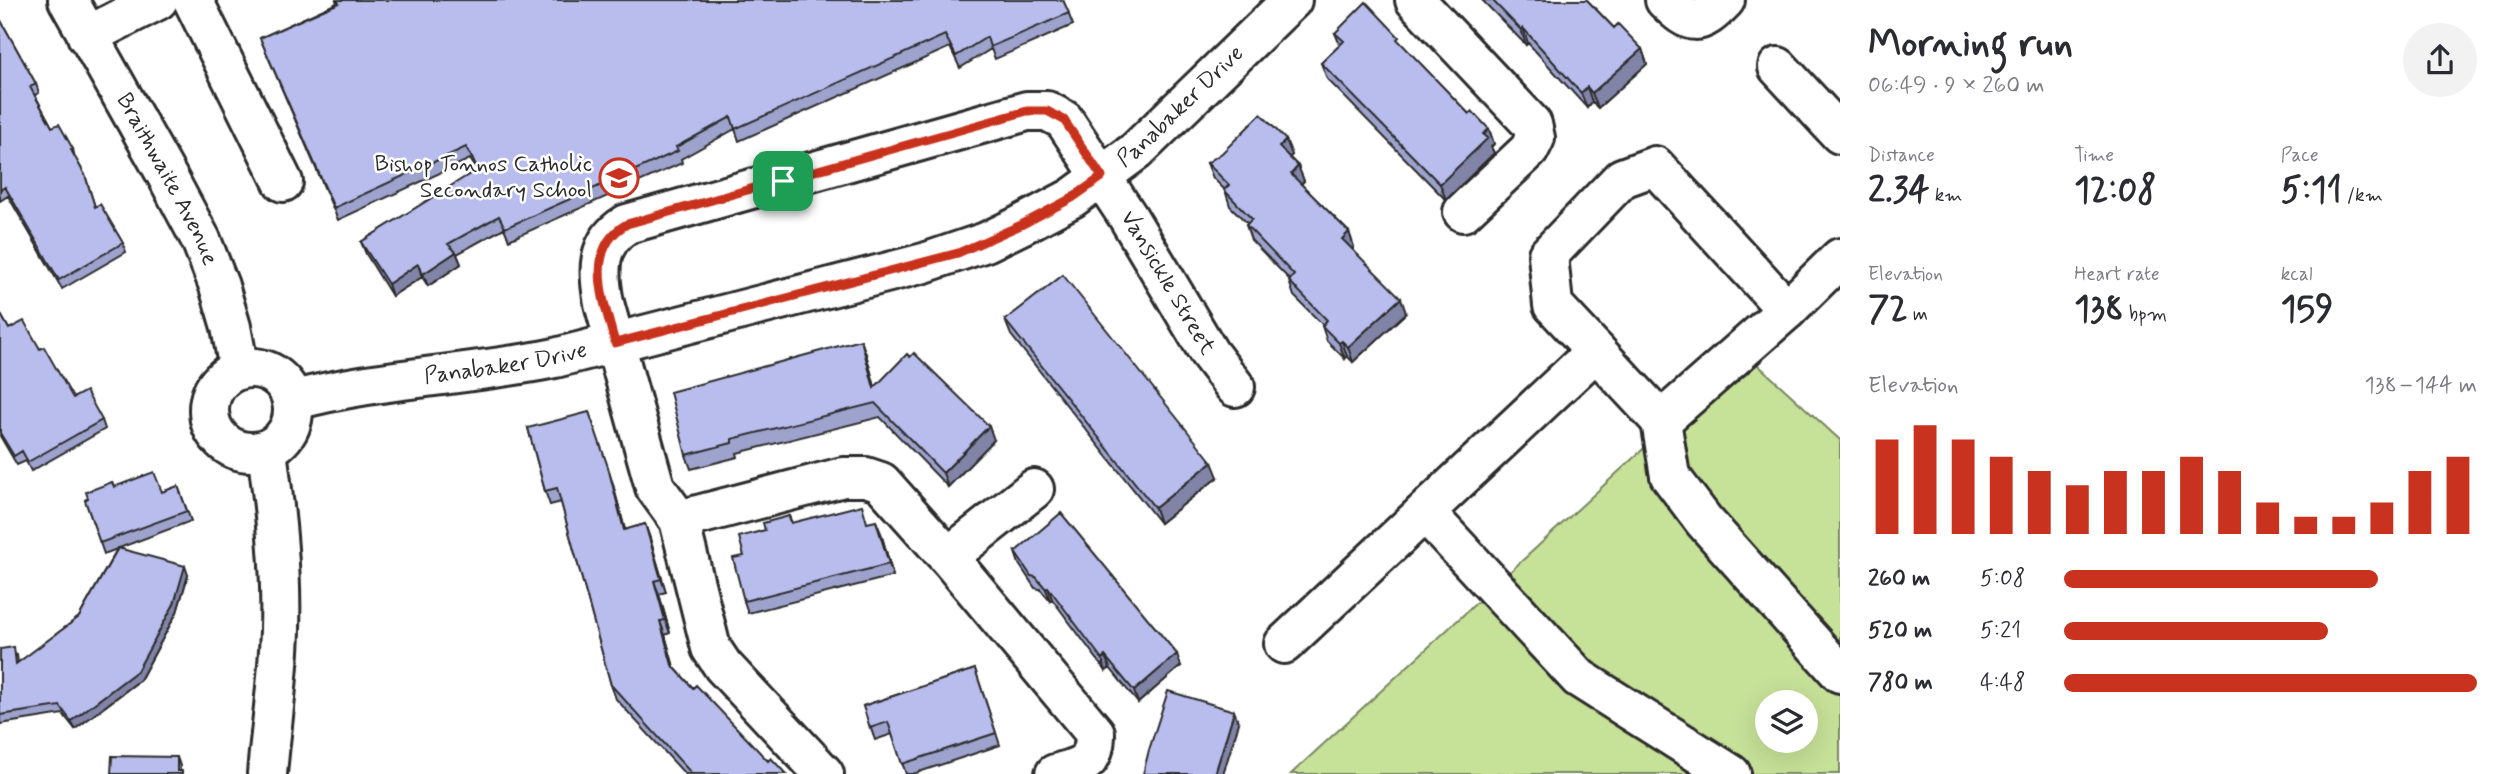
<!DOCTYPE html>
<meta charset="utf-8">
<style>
body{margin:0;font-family:Mynerve,sans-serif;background:#f2f2f3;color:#2b2b33;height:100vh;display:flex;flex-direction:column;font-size:26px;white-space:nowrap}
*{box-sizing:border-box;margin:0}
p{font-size:23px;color:#7c7c81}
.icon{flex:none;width:38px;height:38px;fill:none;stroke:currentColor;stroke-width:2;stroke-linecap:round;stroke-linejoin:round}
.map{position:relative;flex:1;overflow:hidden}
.sheet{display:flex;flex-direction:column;background:#fff;width:665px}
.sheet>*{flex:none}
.fabs{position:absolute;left:1755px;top:690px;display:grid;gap:14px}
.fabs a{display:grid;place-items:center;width:63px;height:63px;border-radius:50%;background:#fff;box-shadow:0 7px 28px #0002;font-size:35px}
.pin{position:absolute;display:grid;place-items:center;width:60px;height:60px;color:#fff;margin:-30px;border-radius:14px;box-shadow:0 4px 10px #0006}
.round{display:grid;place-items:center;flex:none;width:74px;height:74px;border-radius:37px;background:#f2f2f3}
.overview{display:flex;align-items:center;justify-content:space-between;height:119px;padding:0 28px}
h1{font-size:38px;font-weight:800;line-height:52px}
.metrics{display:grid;grid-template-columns:repeat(3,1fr);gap:10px;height:119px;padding:7px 28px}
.metrics div{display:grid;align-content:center}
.metrics b{font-size:35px;font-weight:800}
.metrics small{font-size:19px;font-weight:400}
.metrics p{font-size:19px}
.chart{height:196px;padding:14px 28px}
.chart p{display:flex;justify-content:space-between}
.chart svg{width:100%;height:126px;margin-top:7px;stroke:#c8321e;stroke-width:6}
ul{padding:0 28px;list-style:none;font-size:23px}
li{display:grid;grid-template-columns:112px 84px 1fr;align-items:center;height:52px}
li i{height:18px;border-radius:9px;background:#c8321e}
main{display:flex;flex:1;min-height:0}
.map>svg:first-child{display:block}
</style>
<main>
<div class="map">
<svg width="1840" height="774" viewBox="0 0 1840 774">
<rect width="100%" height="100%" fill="#fff"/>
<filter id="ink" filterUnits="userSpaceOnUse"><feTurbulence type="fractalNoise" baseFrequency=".0143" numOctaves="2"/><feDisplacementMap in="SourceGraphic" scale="14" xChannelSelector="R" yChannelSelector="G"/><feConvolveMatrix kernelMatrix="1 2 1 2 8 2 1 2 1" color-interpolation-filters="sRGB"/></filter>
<g filter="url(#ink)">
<path fill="#c6e198" stroke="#788662" stroke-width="2" fill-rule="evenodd" d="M1746,354L1840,440V774H1291ZM1768,702H1806V740H1768Z"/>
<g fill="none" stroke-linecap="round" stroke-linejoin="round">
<g stroke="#2b2b2b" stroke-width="44">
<g id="minor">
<path id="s1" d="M68,0L167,176L201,240L219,286L231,327L239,369"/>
<path d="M193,0L283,182"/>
<path d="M1415,0L1532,124L1535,138L1529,150L1463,212"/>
<path d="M1665,0C1691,26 1699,27 1725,0"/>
<path d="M87,36L158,0"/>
<path d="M1778,67L1840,134"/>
<path d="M1596,351L1553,305L1548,255L1622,178L1655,166L1787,310"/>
<circle cx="251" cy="410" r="42"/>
<path id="s2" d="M292,401C378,377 468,376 555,358L924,263L986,242L1021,225L1072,198L1136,151L1292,0"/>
<path d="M1661,421L1670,476L1704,521L1840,673"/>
<path d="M267,451C275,510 282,568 280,629C279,677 271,726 267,774"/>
<path d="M1425,512L1579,678L1731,774"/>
<path d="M679,520L843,477H866L881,482L948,557L1095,733C1095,765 1081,766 1055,774"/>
<path d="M948,557L1034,489"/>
<path d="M1284,644L1596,351L1661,421L1787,310L1840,258"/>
<path id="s3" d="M824,774L723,666L711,648L679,520L655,487L604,303C598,272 596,242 627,224L1027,111H1047L1064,120L1128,217L1209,353L1235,387"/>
</g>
</g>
<use href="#minor" stroke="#fff" stroke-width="38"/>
</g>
<path fill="#9ea3cd" stroke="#2b2b2b" stroke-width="2" d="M336,0H1063L1073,25L995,59L991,49L960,68L950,47L739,141L735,129L681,159L682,163L509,240L504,228L457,254L461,264L428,286L422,277L392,296L366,254L361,242L477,170L470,159L338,220L260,38L337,3Z
M1482,0H1587L1614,28L1642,49L1647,64L1598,108L1592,102L1587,108L1528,43L1526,45Z
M0,19L36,84L39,93L35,95L52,127L73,149L75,158L85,175L95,207L123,243L126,252L62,289L8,196L0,201Z
M1335,33L1402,45L1469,114L1489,129L1494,144L1491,147L1494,153L1446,200L1327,79L1321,63L1340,45Z
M1286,140L1292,155L1289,157L1298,166L1304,181L1301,184L1349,232L1354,247L1352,249L1406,313L1353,362L1347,356L1345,359L1327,341L1322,326L1323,325L1294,296L1289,281L1290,280L1251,240L1246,225L1248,224L1230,206L1225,190L1213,178L1207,163Z
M0,313L9,329L40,349L73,398L102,420L105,429L31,471L26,461L17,465L0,436Z
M1005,320L1218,477L1160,523L1011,335Z
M866,354L875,387L994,440L948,487L880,417L737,453L738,457L691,469L686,455Z
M528,428L612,481L625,530L645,524L666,592L659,594L670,633L665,635L674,667L693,688L768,761L786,774H685L616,699L611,685L561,502L550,505L545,491Z
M178,486L191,521L119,548L188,575L177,612L140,680L75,729L63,714L0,724V649L17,655L18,663L79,617L117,549L104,554L85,500L114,487L162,492Z
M789,516L792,523H868L881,533L893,576L748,613L744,601V556L765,530Z
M1015,552L1181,666L1138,703L1110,668L1106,671L1052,599L1050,601L1040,589L1035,588L1019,564Z
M975,669L1000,745L913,774H906L892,734L875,740L863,706Z"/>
<path fill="#8184a7" stroke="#2b2b2b" stroke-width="2" d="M1523,28L1528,43L1526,45L1521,30Z
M1642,49L1647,64L1598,108L1592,93Z
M1587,87L1592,102L1587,108L1581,93Z
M1489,129L1494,144L1491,147L1494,153L1446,200L1440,184Z
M1286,140L1292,155L1285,162L1279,147Z
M1298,166L1304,181L1296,189L1291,174Z
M1349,232L1354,247L1347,254L1342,239Z
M456,252L461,264L428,286L423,274Z
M418,264L422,277L392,296L388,284Z
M1401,298L1406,313L1353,362L1348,347Z
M861,340L866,354L879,402L874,388Z
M1342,341L1347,356L1345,359L1339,343Z
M589,412L612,481L629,544L624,530Z
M989,426L994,440L948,487L943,473Z
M1212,462L1218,477L1160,523L1155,508Z
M876,521L881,533L893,576L889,564Z
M645,524L650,538L666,592L661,579Z
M185,566L188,575L177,612L140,680L75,729L71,721Z
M654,581L659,594L670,633L665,620Z
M1048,587L1052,599L1050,601L1046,589Z
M660,621L665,635L677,679L672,665Z
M1177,654L1181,666L1138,703L1134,691Z
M1105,656L1110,668L1106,671L1102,659Z
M1234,711L1239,723L1223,774H1215Z
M177,757L180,766V774L177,771Z"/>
<path fill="#b8bdee" stroke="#2b2b2b" stroke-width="2" d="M337,0H1063L1069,13L990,47L987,37L956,56L945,35L735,129L731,117L676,147L678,151L505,228L499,216L448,244L456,252L423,274L418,264L388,284L361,242L478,169L466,147L334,208L260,38L339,3Z
M1492,0H1587L1614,28L1618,24L1642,49L1592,93L1587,87L1581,93L1523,28L1521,30Z
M1366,2L1399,37L1397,39L1469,114L1472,111L1489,129L1483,134L1488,138L1440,184L1321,63L1344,41L1335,33Z
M0,19L36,84L30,87L52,127L59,124L73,149L71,150L85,175L95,207L100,204L123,243L59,280L5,187L0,190Z
M1261,114L1286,140L1279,147L1298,166L1291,174L1349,232L1342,239L1401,298L1348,347L1342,341L1339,343L1322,326L1327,320L1289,281L1294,275L1246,225L1252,219L1224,190L1229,185L1207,163L1222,153Z
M1063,275L1212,462L1155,508L1005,320Z
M0,313L9,329L24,321L40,349L44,347L73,398L86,391L102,420L28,462L22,451L14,456L0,433Z
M861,340L874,388L907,354L910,357L914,353L989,426L943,473L875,403L732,439V443L686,455L670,392Z
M589,412L608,467L624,530L645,524L661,579L654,581L665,620L660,621L672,665L693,688L696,685L768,761L771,758L786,774H692L611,685L557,488L545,491L528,428Z
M154,472L162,492L178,486L187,511L100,543L85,500L88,498L86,492L112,482L114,487Z
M862,505L867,523L876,521L889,564L744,601L733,558L744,556L739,537L765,530L763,523L789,516L791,523Z
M1061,513L1177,654L1134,691L1105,656L1102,659L1048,587L1046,589L1036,577L1031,576L1015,552Z
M118,548L185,566L174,604L137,671L71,721L60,706L0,715V649L14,647L16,664L79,617Z
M975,669L996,733L902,764L888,722L870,728L863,706Z
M1168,691L1234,711L1215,774H1143L1149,750Z
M112,756L177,757V771H182V774H111Z"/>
</g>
<g fill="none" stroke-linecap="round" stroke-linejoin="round" filter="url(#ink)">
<g stroke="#fff" stroke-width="14">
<path id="route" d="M1027,111H1047L1064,120L1102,177L1072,198L1021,225L958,253L615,343C605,304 582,249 627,224Z"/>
</g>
<use href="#route" stroke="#c8321e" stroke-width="9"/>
</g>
<defs>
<g id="school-ring" transform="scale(2.0125)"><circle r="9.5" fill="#fff" stroke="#c8321e" stroke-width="1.5"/><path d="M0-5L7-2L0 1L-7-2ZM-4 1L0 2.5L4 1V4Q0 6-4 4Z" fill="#c8321e"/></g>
</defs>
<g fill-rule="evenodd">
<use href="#school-ring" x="619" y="178"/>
</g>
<g text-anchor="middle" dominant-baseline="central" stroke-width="5" stroke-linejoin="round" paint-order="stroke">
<g font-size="23" fill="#2b2b2b" stroke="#fff">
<text stroke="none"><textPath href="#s2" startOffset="952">Panabaker Drive</textPath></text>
<text stroke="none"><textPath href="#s1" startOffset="205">Braithwaite Avenue</textPath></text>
<text stroke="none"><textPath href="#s3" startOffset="1270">Vansickle Street</textPath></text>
<text stroke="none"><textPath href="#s2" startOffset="217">Panabaker Drive</textPath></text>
</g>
<g font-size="23" fill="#2b2b2b" stroke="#fff" text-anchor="end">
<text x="592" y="165">Bishop Tonnos Catholic<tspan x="592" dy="26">Secondary School</tspan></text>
</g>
</g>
</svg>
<div class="fabs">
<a><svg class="icon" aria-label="layers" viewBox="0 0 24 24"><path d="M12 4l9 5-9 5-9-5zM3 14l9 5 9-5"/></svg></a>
</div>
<div class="pin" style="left:783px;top:181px;background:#1e9e55"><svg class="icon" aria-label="arrive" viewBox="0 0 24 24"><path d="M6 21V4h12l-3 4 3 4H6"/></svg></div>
</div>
<section class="sheet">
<div class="overview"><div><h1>Morning run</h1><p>06:49 · 9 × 260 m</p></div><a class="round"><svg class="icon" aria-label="share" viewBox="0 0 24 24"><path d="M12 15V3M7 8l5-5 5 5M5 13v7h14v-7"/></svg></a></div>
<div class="metrics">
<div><p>Distance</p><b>2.34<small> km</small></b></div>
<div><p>Time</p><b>12:08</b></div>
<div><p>Pace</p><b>5:11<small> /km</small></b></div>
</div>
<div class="metrics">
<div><p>Elevation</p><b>72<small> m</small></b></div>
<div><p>Heart rate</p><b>138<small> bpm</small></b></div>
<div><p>kcal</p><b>159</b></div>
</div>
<div class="chart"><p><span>Elevation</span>138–144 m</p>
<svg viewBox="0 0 160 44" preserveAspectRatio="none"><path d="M5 44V11M15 44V6M25 44V11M35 44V17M45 44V22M55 44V27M65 44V22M75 44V22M85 44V17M95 44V22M105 44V33M115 44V38M125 44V38M135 44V33M145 44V22M155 44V17"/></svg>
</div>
<ul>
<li><b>260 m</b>5:08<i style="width:76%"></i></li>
<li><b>520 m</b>5:21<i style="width:64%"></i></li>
<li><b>780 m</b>4:48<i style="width:100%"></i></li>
</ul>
</section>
</main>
